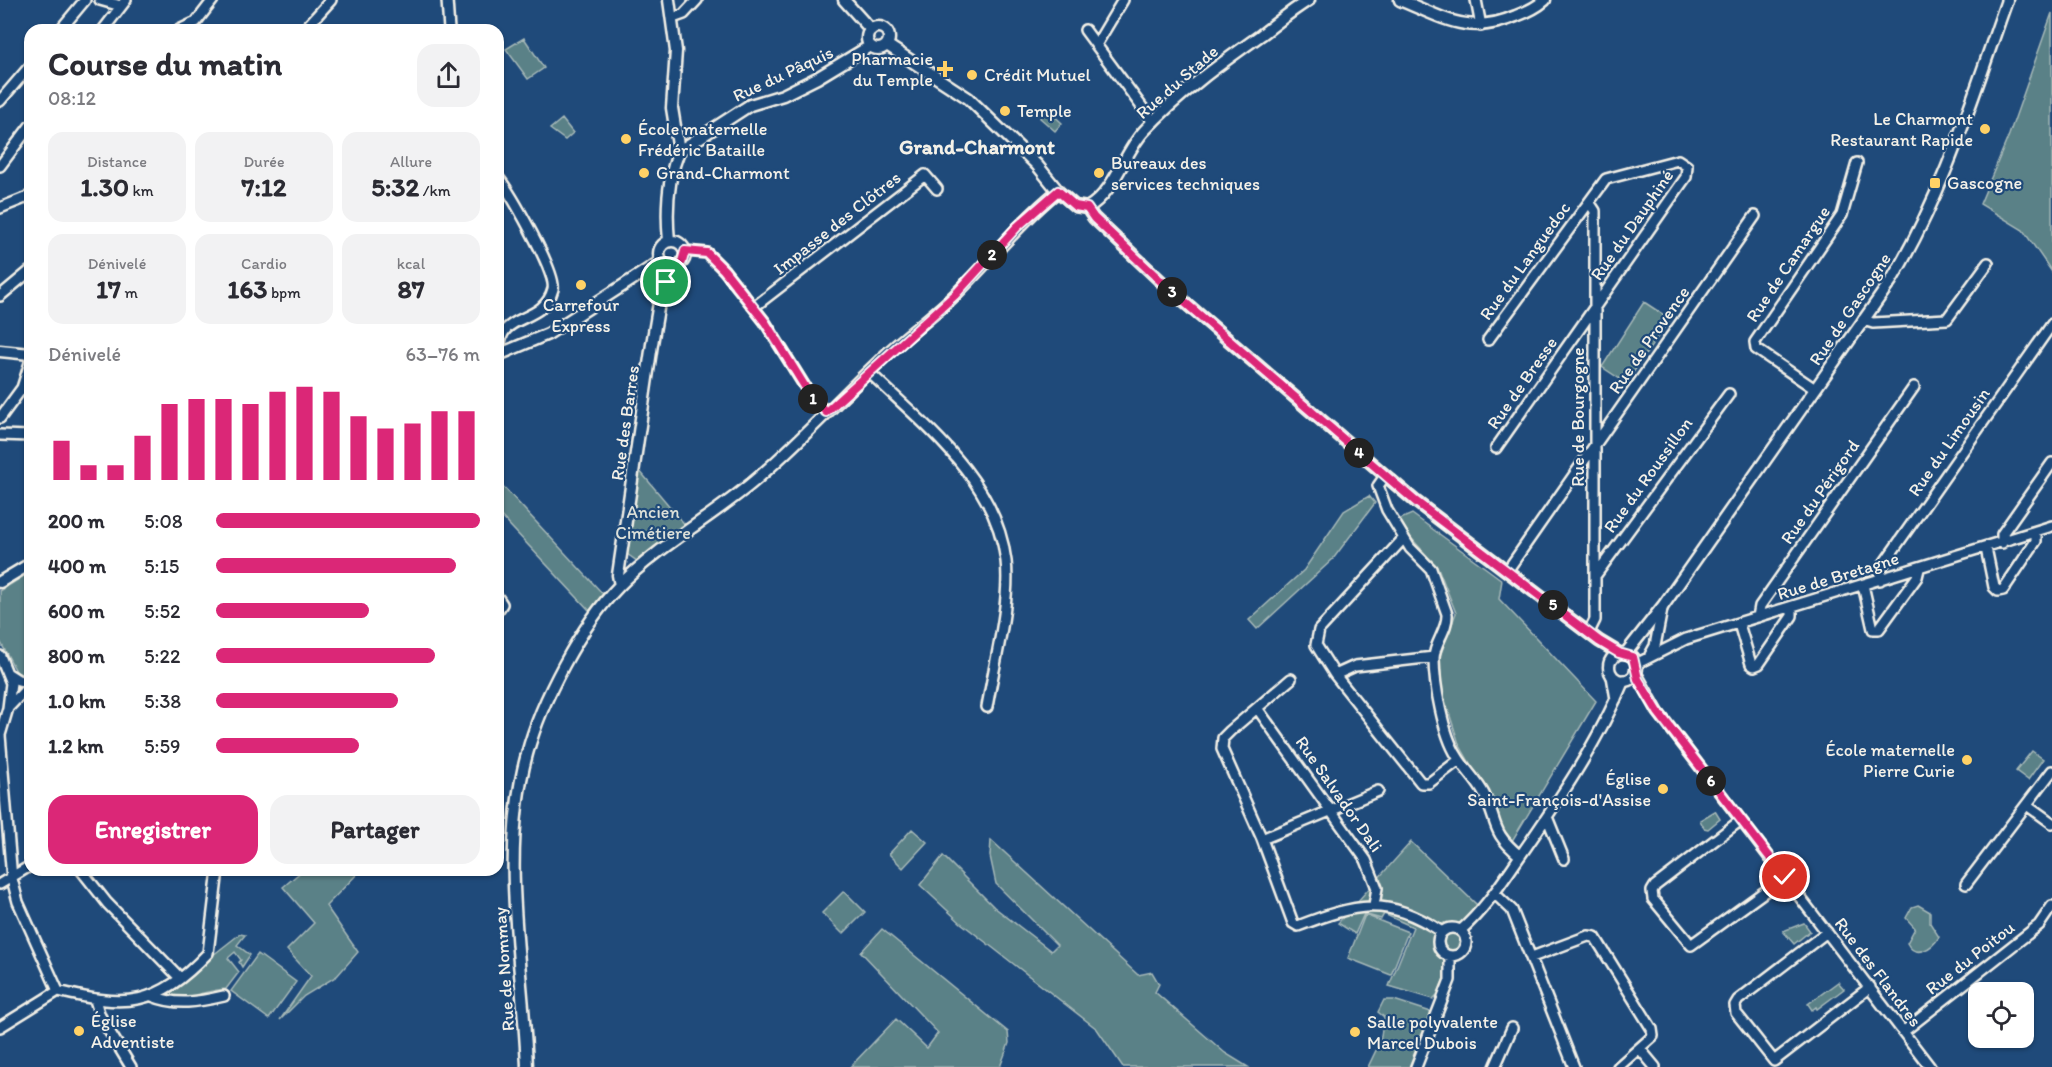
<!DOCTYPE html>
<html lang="fr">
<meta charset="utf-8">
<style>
body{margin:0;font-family:Itim,sans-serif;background:#f2f2f3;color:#2b2b33;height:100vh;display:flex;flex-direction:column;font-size:22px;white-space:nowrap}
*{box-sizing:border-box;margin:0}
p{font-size:20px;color:#7c7c81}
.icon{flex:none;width:33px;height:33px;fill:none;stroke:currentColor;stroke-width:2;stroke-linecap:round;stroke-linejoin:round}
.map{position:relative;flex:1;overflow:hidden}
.drawer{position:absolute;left:24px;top:24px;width:480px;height:852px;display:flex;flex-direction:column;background:#fff;border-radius:18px;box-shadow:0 2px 4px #0004}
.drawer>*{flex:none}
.buttons{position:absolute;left:1968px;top:982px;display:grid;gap:12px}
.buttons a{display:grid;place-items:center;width:66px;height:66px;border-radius:12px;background:#fff;box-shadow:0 2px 4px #0004;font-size:30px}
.pin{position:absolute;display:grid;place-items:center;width:51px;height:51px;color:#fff;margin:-26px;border:3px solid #fff;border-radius:50%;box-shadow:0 2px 6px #0007}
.km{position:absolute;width:30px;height:30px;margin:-15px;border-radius:50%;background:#222;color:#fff;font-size:16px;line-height:30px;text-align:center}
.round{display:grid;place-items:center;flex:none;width:63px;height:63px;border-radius:18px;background:#f2f2f3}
.overview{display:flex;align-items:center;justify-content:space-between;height:102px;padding:0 24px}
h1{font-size:33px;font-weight:700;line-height:45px}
.stats{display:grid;grid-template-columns:repeat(3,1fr);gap:9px;height:102px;padding:6px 24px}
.stats div{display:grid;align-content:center;border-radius:15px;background:#f2f2f3;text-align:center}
.stats b{font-size:26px;font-weight:700}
.stats small{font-size:16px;font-weight:400}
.stats p{font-size:16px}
.chart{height:168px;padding:12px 24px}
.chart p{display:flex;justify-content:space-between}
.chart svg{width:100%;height:108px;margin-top:6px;stroke:#db2777;stroke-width:6}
.primary-button{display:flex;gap:12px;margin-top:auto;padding:12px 24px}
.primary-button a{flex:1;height:69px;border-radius:18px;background:#db2777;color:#fff;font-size:24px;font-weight:700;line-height:69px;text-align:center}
.primary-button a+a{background:#f2f2f3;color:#2b2b33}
ul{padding:0 24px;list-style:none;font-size:20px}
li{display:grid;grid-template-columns:96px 72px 1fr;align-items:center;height:45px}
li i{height:15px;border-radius:8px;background:#db2777}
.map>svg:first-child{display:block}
</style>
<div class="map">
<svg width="2052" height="1067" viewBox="0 0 2052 1067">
<rect width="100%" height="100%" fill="#1f4a7a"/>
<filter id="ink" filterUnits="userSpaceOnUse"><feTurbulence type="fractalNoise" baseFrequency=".0167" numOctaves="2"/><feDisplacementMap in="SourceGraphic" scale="12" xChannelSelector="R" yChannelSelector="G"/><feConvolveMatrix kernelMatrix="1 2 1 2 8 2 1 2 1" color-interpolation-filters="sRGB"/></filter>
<g filter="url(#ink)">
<path fill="#5a8187" stroke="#a7b9b8" stroke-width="1.5" d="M2052,13V272L2023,230L1980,204L2009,135Z
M524,38L544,68L528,79L506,49Z
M1047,109L1062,123L1055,131L1040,118Z
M562,119L573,133L565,140L550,129Z
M1644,302L1670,319L1626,383L1602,367Z
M639,470L687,527L637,561L627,554Z
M498,481L603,594L590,611L498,513Z
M1369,496L1375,503L1333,559L1257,629L1249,620L1304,570L1344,511Z
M1412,514L1502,580L1499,599L1596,701L1512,841L1496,820L1480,781L1459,744L1442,691L1440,656L1456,613L1438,568L1396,521Z
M30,572V673L28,675L17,673L0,641V591Z
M2032,751L2043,759L2028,780L2016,771Z
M1715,811L1720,819L1708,829L1704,828L1700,820Z
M912,829L927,842L903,868L889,854Z
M991,840L1138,975L1152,972L1159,984L1155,992L1225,1053L1248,1067H1123L1097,1029L961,923L920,885L943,856L994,907L1051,951L1057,945L996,884L990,856Z
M1411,842L1477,905L1468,922L1437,995L1433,999L1389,986L1413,927L1384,914L1381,919L1364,914L1355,934L1338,923Z
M303,870H361L326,906L358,952L337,976L304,996L280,1020L311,976L287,950L314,923L283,887Z
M844,891L865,912L843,934L822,913Z
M1918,905L1930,912V923L1939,937C1932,949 1915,959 1907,943L1915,928L1906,918L1912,907Z
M1365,915L1408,932L1391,975L1348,958Z
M1804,923L1810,931L1794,944L1783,931Z
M882,929L1008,1032L1009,1043L1000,1067H850L896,1019L927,1048L938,1033L861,952Z
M240,934L245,935L237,945L250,955L242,967L239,962L241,960L235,952L228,958L239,972L226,989C206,990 189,1000 168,996L167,991Z
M258,954L296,982L269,1019L231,991Z
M1838,982L1844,989L1817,1009L1816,1007L1812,1010L1808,1004Z
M1384,1000H1394L1431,1012L1409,1067H1368L1380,1042L1384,1017L1378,1012Z"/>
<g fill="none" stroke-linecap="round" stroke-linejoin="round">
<g stroke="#f4f1e8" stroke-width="14">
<path id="minor" d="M100,0L121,6
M447,0L449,30
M1476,0L1481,26
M673,18L684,14L697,0
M60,30L85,0
M103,30L126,0
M179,30L196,22L213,0
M304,30L331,0
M1085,30L1153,122
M1096,45L1123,0
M0,101L30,66
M0,166L30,126
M498,177C510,192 557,273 553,289C543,327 495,310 500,354
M1589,202L1595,211V620L1589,632
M0,208L30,196
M685,251L707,253L724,270L765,322L812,398L826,412
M0,296L30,271
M754,307L925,175L937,189
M1863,320L1873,323L1947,319L1988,263
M1488,340L1606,179L1678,160L1687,166L1686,177L1496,448
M869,372C924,425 996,479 1006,561C1011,602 994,665 987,707
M1815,389L1756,349L1755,342L1842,215L1857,163
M0,418L22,388L30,363
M0,435L30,436
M1385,476L1378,486L1387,510L1410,548L1431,569L1447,614C1448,630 1434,643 1434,658C1434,685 1443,734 1457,756C1465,770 1477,780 1484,794C1499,825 1490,831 1520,856
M1404,538L1319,630L1316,645L1335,675L1421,783H1429L1459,760
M2002,543V534L2052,463
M1986,548L1994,587L1998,591L2003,590L2036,541V531
M1507,571L1755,216
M1595,576L1729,394
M1880,580V569L2052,324
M1863,585L1873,629H1879L1917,577L1919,569
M498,598L502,604L498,610
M1758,617L1760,606L1914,387
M1739,624L1751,664L1754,666L1759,664L1792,616V607
M1650,655L1655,646L1662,609
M0,656L11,683L8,708
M1636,664L1686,639L2052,526
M1635,671L1658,712L1930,1067
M7,673L18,680L30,683
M1335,675L1355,666L1434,657
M1612,676L1616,699
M1291,679L1230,731L1223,738L1222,749L1262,839L1293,923L1298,926C1356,904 1386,895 1442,932
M1257,708L1366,860L1377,888L1374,905
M0,735L12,879L18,902L58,991
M0,735L8,708L30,685
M2027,805L2052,823
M1547,817L1564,859
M1741,820L1655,886L1652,891L1653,899L1691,945L1785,877
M1262,839L1378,791
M81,870L107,903L180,978
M0,884L30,866
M1966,884L2052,771
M1494,893L1512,910L1574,1067
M1438 942a14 14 0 1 1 28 0a14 14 0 1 1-28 0Z
M1460,931C1484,910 1500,885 1518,859C1557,803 1598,743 1624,680
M1827,932L1738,1000L1735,1005L1736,1013L1774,1061L1870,987
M1532,957L1588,936L1595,937L1652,1029L1653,1036L1618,1067
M152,996C177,1006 198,1002 224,996
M95,1000L100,1016L131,1067
M0,1027L58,991C126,1008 157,1007 208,953L218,870
M1903,1032L2039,925L2052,906
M1640,1049L1655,1067
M1416,1067L1450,980V956
M1495,1067L1512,1028"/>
</g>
<g stroke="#f4f1e8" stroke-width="15">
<path id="tertiary" d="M669,0L676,51L672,108L679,151
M844,0L871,30
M1400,0C1444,18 1469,36 1516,16C1527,12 1537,7 1545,0
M867 38a11 11 0 1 1 22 0a11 11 0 1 1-22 0Z
M887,45L968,98L1037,165L1058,191L1075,206L1087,208
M679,151L750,105L783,95L817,78L870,46
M1087,208L1094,218L1167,287L1415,501L1599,641L1619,653
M1087,208C1115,192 1123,154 1144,131C1178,94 1220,64 1261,35C1277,23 1292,10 1309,0
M669,241C666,210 667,180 679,151
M659 254a13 13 0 1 1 26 0a13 13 0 1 1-26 0Z
M0,351L30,354
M498,355L548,334L661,261
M0,582L30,564
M620,585L618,575L652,344L661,291L666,282L667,266
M1626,653L1663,606L1891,281C1944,193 1973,96 2007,0
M1609 667a14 14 0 1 1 28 0a14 14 0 1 1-28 0Z
M527,1067C523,964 499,856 527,754C541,701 581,625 619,586C659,545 716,515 759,477C805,437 846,392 890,351C912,331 936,314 957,293C991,259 1020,222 1058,191"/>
</g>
<use href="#minor" stroke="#1f4a7a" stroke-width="9"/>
<use href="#tertiary" stroke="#1f4a7a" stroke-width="10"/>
</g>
</g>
<g fill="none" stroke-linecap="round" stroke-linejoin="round" filter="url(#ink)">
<g stroke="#fff" stroke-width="12">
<path id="route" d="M666,282L667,266L675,267L682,262L685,251L707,253L724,270L765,322L812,398L826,412L955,295L1017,227L1058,191L1075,206L1087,208L1094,218L1167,287L1415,501L1599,641L1619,653L1633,657L1638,679L1658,712L1785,877"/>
</g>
<use href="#route" stroke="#db2777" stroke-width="8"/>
</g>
<g fill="#ffd166" stroke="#1f4a7a" stroke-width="2">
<path d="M942 60h6v6h6v6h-6v6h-6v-6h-6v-6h6z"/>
<circle cx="972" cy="75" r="6"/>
<circle cx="1005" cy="111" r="6"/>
<circle cx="1985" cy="129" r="6"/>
<circle cx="626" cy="139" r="6"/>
<circle cx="644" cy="173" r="6"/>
<circle cx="1099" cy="173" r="6"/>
<rect x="1929" y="177" width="12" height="12" rx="3"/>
<circle cx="581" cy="285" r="6"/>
<circle cx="1967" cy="760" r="6"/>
<circle cx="1663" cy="789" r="6"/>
<circle cx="79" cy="1031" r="6"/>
<circle cx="1355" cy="1032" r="6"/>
</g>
<g text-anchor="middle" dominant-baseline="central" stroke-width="4.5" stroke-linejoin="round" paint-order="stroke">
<g font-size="18" fill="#f4f1e8" stroke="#1f4a7a" text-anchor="start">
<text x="933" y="59" text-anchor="end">Pharmacie<tspan x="933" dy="21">du Temple</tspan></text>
<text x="984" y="75">Crédit Mutuel</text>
<text x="1017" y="111">Temple</text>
<text x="1973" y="119" text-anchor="end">Le Charmont<tspan x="1973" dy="21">Restaurant Rapide</tspan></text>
<text x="638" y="129">École maternelle<tspan x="638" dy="21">Frédéric Bataille</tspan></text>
<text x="1111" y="163">Bureaux des<tspan x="1111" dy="21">services techniques</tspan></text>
<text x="656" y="173">Grand-Charmont</text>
<text x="1947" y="183">Gascogne</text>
<text x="581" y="305" text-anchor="middle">Carrefour<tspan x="581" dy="21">Express</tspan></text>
<text x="1955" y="750" text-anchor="end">École maternelle<tspan x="1955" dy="21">Pierre Curie</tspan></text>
<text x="1651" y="779" text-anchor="end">Église<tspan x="1651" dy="21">Saint-François-d'Assise</tspan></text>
<text x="91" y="1021">Église<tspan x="91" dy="21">Adventiste</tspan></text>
<text x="1367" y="1022">Salle polyvalente<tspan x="1367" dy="21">Marcel Dubois</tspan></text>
</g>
<g font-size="18" fill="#f4f1e8" stroke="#1f4a7a">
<text transform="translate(783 74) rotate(-25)">Rue du Pâquis</text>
<text transform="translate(1177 82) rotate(-41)">Rue du Stade</text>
<text transform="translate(837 223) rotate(-38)">Impasse des Clôtres</text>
<text transform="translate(1632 225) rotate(-55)">Rue du Dauphiné</text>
<text transform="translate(1525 261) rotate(-54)">Rue du Languedoc</text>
<text transform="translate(1788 264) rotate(-56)">Rue de Camargue</text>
<text transform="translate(1850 309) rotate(-56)">Rue de Gascogne</text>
<text transform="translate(1649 340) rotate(-55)">Rue de Provence</text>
<text transform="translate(1522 383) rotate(-55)">Rue de Bresse</text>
<text transform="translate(1578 417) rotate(-90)">Rue de Bourgogne</text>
<text transform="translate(625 423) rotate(-82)">Rue des Barres</text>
<text transform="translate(1949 442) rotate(-55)">Rue du Limousin</text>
<text transform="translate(1648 475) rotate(-54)">Rue du Roussillon</text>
<text transform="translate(1820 492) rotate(-55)">Rue du Périgord</text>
<text transform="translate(1838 576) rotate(-17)">Rue de Bretagne</text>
<text transform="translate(1339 794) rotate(55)">Rue Salvador Dali</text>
<text transform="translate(1970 958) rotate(-38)">Rue du Poitou</text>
<text transform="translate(504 969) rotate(-94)">Rue de Nommay</text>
<text transform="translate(1878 972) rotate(53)">Rue des Flandres</text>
</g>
<g font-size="18" fill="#dde0d9" stroke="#1f4a7a">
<text x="653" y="512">Ancien<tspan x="653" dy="21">Cimétiere</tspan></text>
</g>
<g font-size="21" font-weight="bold" fill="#f4f1e8" stroke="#1f4a7a">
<text x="977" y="146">Grand-Charmont</text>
</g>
</g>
</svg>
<div class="buttons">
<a><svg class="icon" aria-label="locate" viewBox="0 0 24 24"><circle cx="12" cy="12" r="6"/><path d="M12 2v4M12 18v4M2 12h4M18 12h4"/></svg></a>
</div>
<div class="pin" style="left:666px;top:282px;background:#1e9e55"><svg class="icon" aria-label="arrive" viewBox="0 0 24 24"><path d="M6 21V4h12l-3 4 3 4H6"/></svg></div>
<div class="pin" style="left:1785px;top:877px;background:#d93025"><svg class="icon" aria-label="check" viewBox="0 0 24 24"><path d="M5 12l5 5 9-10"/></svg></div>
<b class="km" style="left:813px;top:399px">1</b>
<b class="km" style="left:992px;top:255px">2</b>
<b class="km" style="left:1172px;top:292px">3</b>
<b class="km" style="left:1359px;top:453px">4</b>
<b class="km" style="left:1553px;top:605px">5</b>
<b class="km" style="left:1711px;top:781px">6</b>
<section class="drawer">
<div class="overview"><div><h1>Course du matin</h1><p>08:12</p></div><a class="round"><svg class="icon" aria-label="share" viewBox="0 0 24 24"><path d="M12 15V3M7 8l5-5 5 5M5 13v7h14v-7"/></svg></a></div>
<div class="stats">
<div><p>Distance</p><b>1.30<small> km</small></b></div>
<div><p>Durée</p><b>7:12</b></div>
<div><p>Allure</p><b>5:32<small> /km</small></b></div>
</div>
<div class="stats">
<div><p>Dénivelé</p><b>17<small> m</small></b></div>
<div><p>Cardio</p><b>163<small> bpm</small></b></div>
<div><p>kcal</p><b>87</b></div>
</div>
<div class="chart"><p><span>Dénivelé</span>63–76 m</p>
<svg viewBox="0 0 160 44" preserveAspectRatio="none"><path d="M5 44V28M15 44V38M25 44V38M35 44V26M45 44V13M55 44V11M65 44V11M75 44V13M85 44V8M95 44V6M105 44V8M115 44V18M125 44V23M135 44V21M145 44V16M155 44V16"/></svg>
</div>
<ul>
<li><b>200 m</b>5:08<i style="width:100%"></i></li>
<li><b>400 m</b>5:15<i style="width:91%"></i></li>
<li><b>600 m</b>5:52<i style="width:58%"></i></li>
<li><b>800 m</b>5:22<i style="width:83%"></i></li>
<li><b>1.0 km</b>5:38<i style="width:69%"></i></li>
<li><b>1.2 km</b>5:59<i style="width:54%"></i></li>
</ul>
<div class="primary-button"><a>Enregistrer</a><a>Partager</a></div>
</section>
</div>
